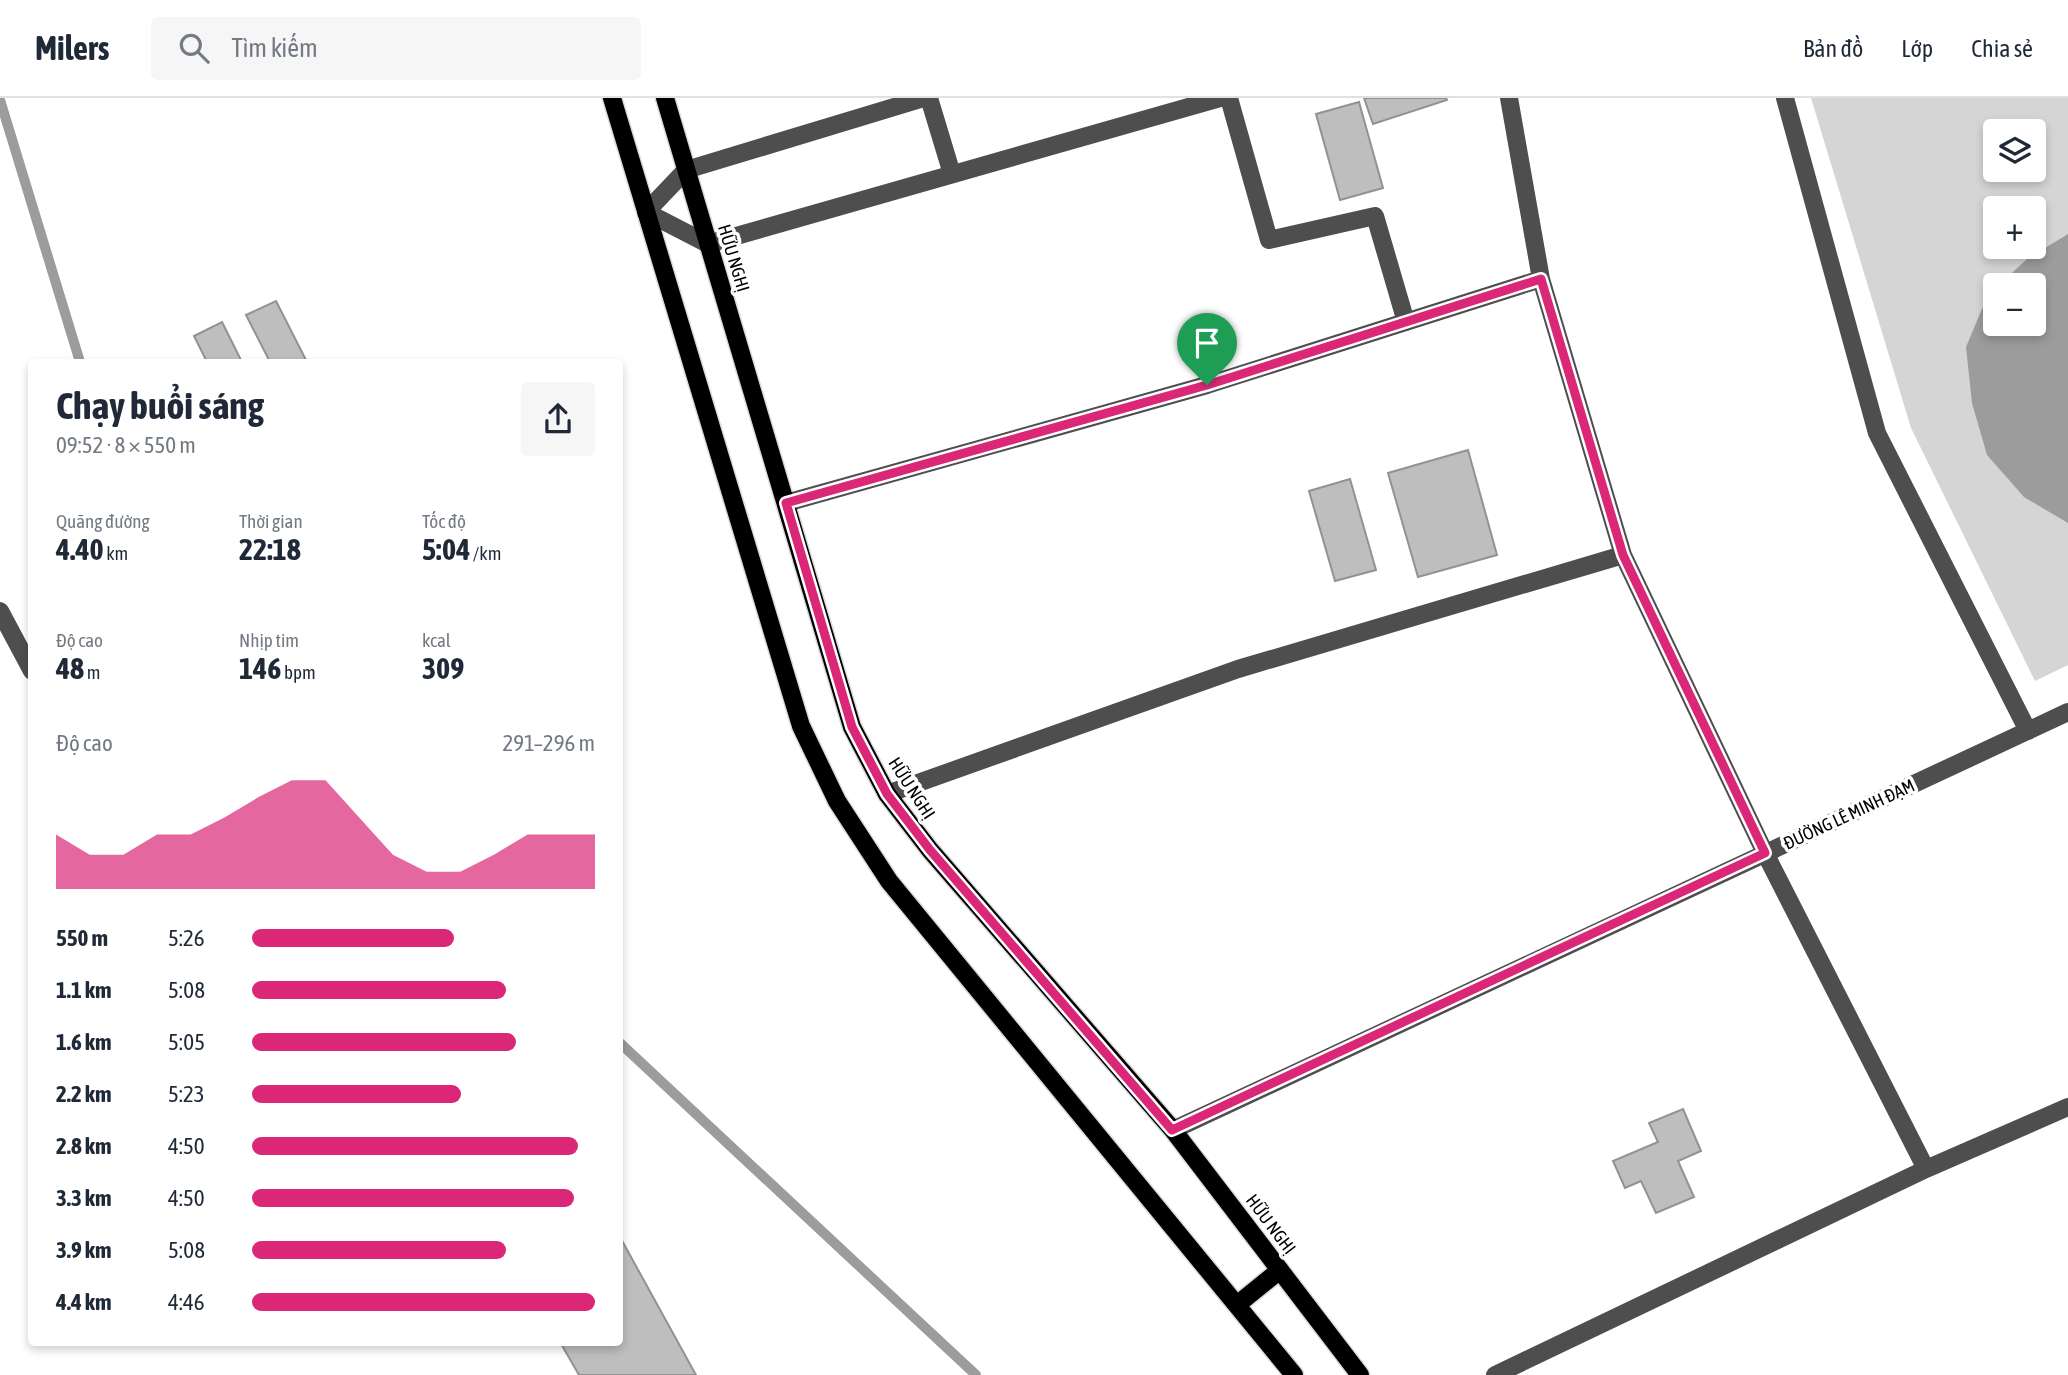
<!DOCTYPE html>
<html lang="vi">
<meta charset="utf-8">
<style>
body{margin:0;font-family:"Asap Condensed",sans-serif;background:#f6f6f7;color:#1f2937;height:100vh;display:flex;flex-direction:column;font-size:26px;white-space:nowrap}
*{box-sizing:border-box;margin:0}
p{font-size:23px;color:#747a83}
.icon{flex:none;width:38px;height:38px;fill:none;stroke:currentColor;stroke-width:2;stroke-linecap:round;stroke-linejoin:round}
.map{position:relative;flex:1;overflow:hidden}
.drawer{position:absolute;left:28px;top:261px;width:595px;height:987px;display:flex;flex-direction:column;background:#fff;border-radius:7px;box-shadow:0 4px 10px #0003}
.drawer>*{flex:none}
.fabs{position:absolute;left:1983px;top:21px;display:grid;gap:14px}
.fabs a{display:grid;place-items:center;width:63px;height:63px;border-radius:7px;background:#fff;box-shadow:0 4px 10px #0003;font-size:35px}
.pin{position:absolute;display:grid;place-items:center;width:60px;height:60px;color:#fff;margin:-72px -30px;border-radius:50% 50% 50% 0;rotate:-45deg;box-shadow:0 0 7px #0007}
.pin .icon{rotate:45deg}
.round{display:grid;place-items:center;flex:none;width:74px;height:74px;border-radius:7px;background:#f6f6f7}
.head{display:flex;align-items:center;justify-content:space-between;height:119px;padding:0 28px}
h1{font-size:38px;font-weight:700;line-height:52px}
.metrics{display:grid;grid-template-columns:repeat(3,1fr);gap:10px;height:119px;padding:7px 28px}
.metrics div{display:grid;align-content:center}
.metrics b{font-size:30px;font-weight:700}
.metrics small{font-size:19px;font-weight:400}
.metrics p{font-size:19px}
.chart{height:196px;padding:14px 28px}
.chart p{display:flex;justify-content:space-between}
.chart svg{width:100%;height:126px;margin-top:7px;fill:#db2777;opacity:.7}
ul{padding:0 28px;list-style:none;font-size:23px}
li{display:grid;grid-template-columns:112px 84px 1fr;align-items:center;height:52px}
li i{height:18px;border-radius:9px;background:#db2777}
header{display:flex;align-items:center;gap:42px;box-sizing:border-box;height:98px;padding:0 35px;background:#fff;border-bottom:2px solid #e0e1e3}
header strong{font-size:33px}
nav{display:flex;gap:38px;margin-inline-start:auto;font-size:24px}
.search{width:490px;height:63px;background:#f6f6f7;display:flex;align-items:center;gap:18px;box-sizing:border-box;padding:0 24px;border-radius:7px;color:#747a83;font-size:26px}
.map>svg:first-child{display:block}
</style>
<header>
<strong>Milers</strong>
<div class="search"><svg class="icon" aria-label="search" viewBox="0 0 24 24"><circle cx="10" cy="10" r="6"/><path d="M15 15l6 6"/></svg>Tìm kiếm</div>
<nav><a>Bản đồ</a><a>Lớp</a><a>Chia sẻ</a></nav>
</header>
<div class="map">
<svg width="2068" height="1277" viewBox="0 0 2068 1277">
<rect width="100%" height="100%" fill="#fff"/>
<path fill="#d5d5d5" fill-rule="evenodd" d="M1811,0H2068V567L2035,583L1911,330ZM1995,33H2034V72H1995ZM1995,110H2034V149H1995ZM1995,187H2034V226H1995Z"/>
<path fill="#9c9c9c" d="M2068,136V425L2024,399L1987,357L1972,305L1966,249L1987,199L1995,191V226H2034V187H1999L2027,161Z"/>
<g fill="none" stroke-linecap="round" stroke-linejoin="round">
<path stroke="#9c9c9c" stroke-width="10" d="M0,2L80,264
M620,945L976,1277"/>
</g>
<path fill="#bebebe" stroke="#929292" stroke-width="2" d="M1364,0H1446L1447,2L1373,26Z
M1359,4L1383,90L1340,102L1316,16Z
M276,203L307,264H270L246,217Z
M222,224L242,264H207L194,238Z
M1468,352L1497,457L1418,479L1388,375Z
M1350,381L1376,472L1335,483L1309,393Z
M1683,1011L1701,1053L1678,1063L1694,1099L1656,1115L1641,1083L1625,1090L1613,1063L1658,1044L1649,1025Z
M620,1139L696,1277H579L560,1244H620Z"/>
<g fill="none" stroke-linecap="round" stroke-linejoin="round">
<g stroke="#dbdbdb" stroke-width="21">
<path id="major" d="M612,0L801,628L837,703L889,783L1294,1277
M665,0L852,629L887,696L930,752L1173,1032L1360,1277
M1238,1206L1280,1172"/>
</g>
<path stroke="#4e4e4e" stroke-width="18" d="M924,0L686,72L646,114L708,146L1220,0
M929,0L952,76
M1229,0L1269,142L1375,118L1406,224
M1509,0L1541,181L1623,457L1765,755L1926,1071
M1785,0L1877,335L2028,633
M786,405L1207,287L1541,181
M0,513L32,573
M887,696L1238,571L1623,457
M1173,1032L2068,614
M1495,1277L1926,1071L2068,1009"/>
<use href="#major" stroke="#000" stroke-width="18"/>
</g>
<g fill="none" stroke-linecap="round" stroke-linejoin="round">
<g stroke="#fff" stroke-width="14">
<path id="route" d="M1541,181L1623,457L1765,755L1172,1032L930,752L887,696L852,629L786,405L1207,287Z"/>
</g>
<use href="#route" stroke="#db2777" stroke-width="9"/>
</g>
<g text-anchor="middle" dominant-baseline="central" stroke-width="7" stroke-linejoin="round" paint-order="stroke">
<g font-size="18" fill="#000" stroke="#fff">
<text transform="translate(734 160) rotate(73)">HỮU NGHỊ</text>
<text transform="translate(912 690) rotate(57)">HỮU NGHỊ</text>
<text transform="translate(1849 716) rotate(-25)">ĐƯỜNG LÊ MINH ĐẠM</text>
<text transform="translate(1271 1126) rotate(53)">HỮU NGHỊ</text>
</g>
</g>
</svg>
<div class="fabs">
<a><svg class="icon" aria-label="layers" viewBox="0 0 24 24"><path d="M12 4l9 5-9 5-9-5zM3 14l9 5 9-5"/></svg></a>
<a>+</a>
<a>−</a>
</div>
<div class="pin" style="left:1207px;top:287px;background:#1e9e55"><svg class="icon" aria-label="arrive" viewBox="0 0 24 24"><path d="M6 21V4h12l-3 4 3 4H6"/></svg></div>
<section class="drawer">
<div class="head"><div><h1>Chạy buổi sáng</h1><p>09:52 · 8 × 550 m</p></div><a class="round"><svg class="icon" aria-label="share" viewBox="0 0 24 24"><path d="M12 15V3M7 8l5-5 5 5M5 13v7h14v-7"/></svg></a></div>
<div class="metrics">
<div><p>Quãng đường</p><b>4.40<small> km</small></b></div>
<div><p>Thời gian</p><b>22:18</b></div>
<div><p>Tốc độ</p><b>5:04<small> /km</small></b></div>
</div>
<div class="metrics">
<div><p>Độ cao</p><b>48<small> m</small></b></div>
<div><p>Nhịp tim</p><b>146<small> bpm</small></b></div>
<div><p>kcal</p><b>309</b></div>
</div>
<div class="chart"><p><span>Độ cao</span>291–296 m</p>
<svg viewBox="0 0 160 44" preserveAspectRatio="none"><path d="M0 44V25L10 32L20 32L30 25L40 25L50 19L60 12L70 6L80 6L90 19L100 32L110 38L120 38L130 32L140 25L150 25L160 25V44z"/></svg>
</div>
<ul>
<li><b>550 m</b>5:26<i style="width:59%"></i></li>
<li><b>1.1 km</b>5:08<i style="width:74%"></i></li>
<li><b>1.6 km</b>5:05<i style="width:77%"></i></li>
<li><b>2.2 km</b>5:23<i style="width:61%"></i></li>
<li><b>2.8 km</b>4:50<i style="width:95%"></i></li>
<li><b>3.3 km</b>4:50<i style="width:94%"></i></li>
<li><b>3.9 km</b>5:08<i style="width:74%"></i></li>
<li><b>4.4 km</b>4:46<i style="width:100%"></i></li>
</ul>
</section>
</div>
